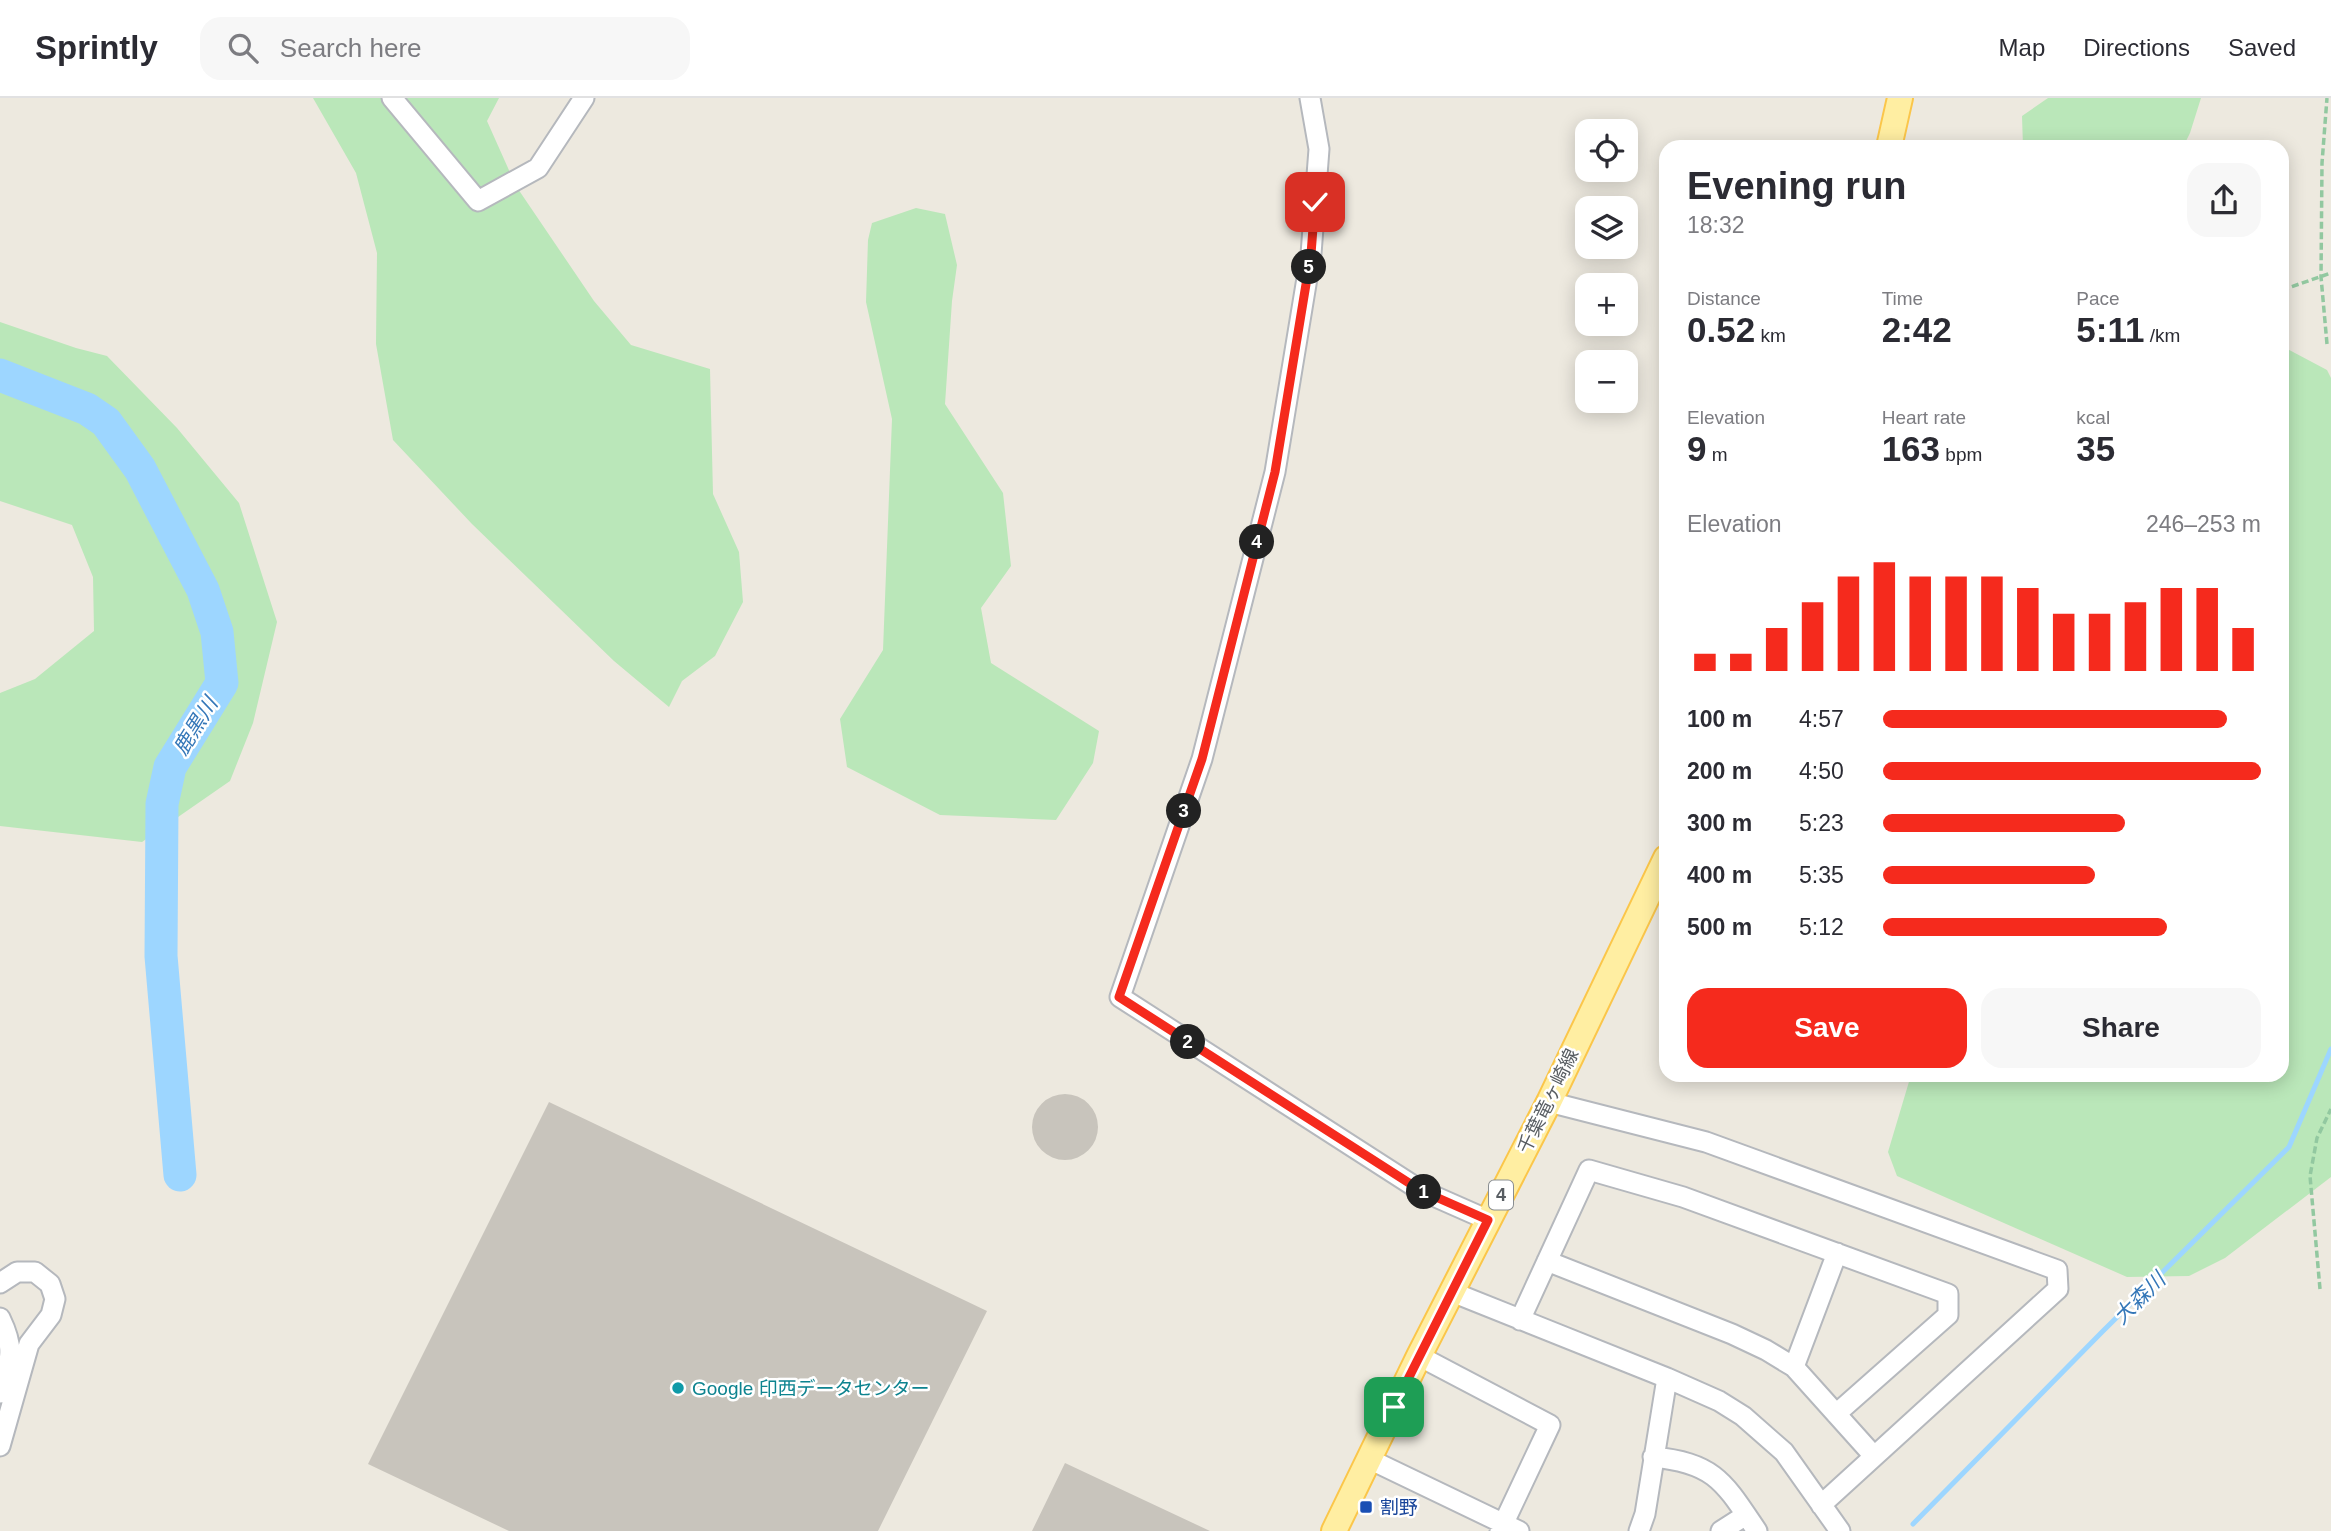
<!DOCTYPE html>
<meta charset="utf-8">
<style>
body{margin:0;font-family:Arial,"Noto Sans JP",sans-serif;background:#f7f7f7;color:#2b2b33;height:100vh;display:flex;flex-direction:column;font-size:26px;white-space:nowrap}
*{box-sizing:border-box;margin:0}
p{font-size:23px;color:#7c7c81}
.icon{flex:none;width:38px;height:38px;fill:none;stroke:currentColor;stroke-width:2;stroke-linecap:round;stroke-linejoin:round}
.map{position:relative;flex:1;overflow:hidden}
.drawer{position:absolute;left:1659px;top:42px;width:630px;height:942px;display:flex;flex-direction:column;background:#fff;border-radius:21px;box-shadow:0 4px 18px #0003}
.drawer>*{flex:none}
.tools{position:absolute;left:1575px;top:21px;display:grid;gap:14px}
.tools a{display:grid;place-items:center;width:63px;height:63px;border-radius:14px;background:#fff;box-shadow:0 4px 18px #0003;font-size:35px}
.pin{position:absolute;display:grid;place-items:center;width:60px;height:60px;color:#fff;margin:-30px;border-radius:14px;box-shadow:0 4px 10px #0006}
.km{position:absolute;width:35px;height:35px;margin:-18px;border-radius:50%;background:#222;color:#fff;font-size:19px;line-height:35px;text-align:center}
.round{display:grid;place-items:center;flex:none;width:74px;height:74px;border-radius:21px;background:#f7f7f7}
.headline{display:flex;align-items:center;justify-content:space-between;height:119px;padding:0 28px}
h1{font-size:38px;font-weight:600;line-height:52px}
.figures{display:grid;grid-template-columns:repeat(3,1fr);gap:10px;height:119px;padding:7px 28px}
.figures div{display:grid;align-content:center}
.figures b{font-size:35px;font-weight:600}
.figures small{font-size:19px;font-weight:400}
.figures p{font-size:19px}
.chart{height:196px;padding:14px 28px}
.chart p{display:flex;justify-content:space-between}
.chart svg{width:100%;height:126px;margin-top:7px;stroke:#f52a1d;stroke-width:6}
.action{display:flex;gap:14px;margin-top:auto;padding:14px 28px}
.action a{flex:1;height:80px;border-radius:21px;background:#f52a1d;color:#fff;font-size:28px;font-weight:600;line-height:80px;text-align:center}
.action a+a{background:#f7f7f7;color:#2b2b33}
ul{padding:0 28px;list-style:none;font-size:23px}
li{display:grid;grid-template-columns:112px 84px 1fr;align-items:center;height:52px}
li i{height:18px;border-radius:9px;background:#f52a1d}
header{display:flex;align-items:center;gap:42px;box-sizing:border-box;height:98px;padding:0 35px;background:#fff;border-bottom:2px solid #e1e1e2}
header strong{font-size:33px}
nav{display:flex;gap:38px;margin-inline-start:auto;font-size:24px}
.search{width:490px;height:63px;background:#f7f7f7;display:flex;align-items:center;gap:18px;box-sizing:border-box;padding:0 24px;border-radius:21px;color:#7c7c81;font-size:26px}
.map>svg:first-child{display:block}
</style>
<header>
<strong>Sprintly</strong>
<div class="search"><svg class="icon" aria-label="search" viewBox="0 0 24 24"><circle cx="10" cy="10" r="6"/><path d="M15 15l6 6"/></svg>Search here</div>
<nav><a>Map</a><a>Directions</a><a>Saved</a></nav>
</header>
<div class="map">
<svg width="2331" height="1433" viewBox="0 0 2331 1433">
<rect width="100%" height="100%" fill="#ede9df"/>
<path fill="#bae7b9" d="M313,0H499L487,23L516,88L594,203L631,247L710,271L713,396L739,454L743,504L715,558L682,583L669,609L614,563L472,426L393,342L376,246L377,155L356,75Z
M2048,0H2201L2190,35L2183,49H2023L2022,18Z
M916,110L945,116L957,167L952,203L945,306L1003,395L1011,468L981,510L991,565L1099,633L1093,665L1056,722L940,717L847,669L840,621L883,552L892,321L866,204L868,142L872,125Z
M0,224L76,250L107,258L177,330L239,405L277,524L253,625L230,683L142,744L0,728V595L35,581L94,533L93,479L72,427L0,403Z
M2282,248L2327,272L2331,280V1079L2225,1160L2189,1178L2127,1179L1897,1078L1888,1054L1911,977L2282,976Z"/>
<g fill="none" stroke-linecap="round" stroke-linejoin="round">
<path stroke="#9dd6ff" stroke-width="5" d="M1913,1426L2102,1234L2289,1049L2331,951"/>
<path stroke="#9dd6ff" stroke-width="33" d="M0,277L87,311L106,324L140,371L203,492L217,534L222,585L170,669L162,706L161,858L180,1077"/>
</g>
<path fill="#c8c4bc" d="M1032 1029a33 33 0 1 1 66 0a33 33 0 1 1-66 0Z
M549,1004L987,1213L878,1433H509L368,1366Z
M1065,1365L1210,1433H1032Z"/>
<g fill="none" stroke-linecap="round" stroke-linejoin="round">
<g stroke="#b5b8bd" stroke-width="23">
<path id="minor" d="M392,0L478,103L538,70L584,0
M1310,0L1319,51L1311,156L1275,374L1202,661L1120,899L1420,1092L1488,1122
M1549,1004L1706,1044L2057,1172L2058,1191L1821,1407
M1547,1163L1732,1236L1766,1252L1794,1269L1873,1357
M0,1185L17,1174H35L50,1186L55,1201L51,1217L29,1246L0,1348
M1452,1194L1667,1280L1719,1303L1743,1318L1784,1354L1840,1433
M0,1220C16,1253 10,1262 0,1295
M1520,1222L1589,1072L1683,1099L1948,1196V1217L1836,1316
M1419,1258L1550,1327L1500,1433
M1794,1269L1837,1155
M1653,1359C1715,1365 1724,1384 1757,1433
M1369,1361L1519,1433
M1639,1433L1645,1416L1667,1280
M1721,1433L1746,1417"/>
</g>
<g stroke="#fbc64a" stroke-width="28">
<path id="major" d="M1889,49L1900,0
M1334,1433L1419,1258L1549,1004L1666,760"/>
</g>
<path stroke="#92c8a0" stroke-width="3.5" stroke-dasharray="7 3.5" stroke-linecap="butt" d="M2282,192L2331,175
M2327,246L2321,179L2322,65L2327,0
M2320,1191L2310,1078L2317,1040L2331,1011"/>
<use href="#minor" stroke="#fff" stroke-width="19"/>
<use href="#major" stroke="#ffeea2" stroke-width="24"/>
</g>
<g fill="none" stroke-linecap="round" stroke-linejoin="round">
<g stroke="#fff" stroke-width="14">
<path id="route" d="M1315,104L1311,156L1275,374L1202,661L1119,899L1420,1092L1488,1122L1394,1309"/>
</g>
<use href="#route" stroke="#f52a1d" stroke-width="9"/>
</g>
<circle fill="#0f9aa8" stroke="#fff" stroke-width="2.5" cx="678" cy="1290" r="7"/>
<rect fill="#1a4fb4" stroke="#fff" stroke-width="2.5" x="1359" y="1402" width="14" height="14" rx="3.5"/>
<g text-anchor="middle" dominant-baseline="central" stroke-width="5" stroke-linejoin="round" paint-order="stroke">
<rect fill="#fff" stroke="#8a8e91" stroke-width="2" x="1489" y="1082.5" width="24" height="29" rx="5"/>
<g font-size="18" font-weight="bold" fill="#585d62">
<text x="1501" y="1097">4</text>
</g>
<g font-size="19" fill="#585d62" stroke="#fff">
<text transform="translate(1548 1003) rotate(-64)">千葉竜ヶ崎線</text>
</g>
<g font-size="19" fill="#0d838f" stroke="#fff" text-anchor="start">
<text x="692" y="1290">Google 印西データセンター</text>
</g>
<g font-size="19" fill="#164399" stroke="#fff" text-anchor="start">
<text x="1380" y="1409">割野</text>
</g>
<g font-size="21" font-style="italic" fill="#3477b8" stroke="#fff">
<text transform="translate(195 628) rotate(-58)">鹿黒川</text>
<text transform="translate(2139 1200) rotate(-45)">大森川</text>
</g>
</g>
</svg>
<div class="tools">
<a><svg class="icon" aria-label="locate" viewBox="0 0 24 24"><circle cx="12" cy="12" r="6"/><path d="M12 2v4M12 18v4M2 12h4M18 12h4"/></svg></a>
<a><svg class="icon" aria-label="layers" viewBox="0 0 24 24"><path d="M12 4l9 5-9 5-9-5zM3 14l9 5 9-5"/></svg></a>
<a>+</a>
<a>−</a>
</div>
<div class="pin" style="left:1394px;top:1309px;background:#1e9e55"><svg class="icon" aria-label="arrive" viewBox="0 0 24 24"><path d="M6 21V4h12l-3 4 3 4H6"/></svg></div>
<div class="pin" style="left:1315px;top:104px;background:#d93025"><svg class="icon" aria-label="check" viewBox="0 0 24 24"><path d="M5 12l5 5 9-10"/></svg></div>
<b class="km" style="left:1424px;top:1094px">1</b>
<b class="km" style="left:1188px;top:944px">2</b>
<b class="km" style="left:1184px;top:713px">3</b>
<b class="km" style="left:1257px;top:444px">4</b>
<b class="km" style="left:1309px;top:169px">5</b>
<section class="drawer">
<div class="headline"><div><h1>Evening run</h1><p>18:32</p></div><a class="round"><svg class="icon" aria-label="share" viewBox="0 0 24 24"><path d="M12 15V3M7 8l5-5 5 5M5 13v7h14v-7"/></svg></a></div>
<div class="figures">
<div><p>Distance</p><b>0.52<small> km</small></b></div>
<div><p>Time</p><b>2:42</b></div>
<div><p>Pace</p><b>5:11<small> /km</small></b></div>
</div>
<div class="figures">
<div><p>Elevation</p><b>9<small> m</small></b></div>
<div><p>Heart rate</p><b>163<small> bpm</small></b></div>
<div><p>kcal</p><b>35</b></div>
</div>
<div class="chart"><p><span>Elevation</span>246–253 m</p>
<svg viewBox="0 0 160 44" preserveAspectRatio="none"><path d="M5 44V38M15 44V38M25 44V29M35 44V20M45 44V11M55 44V6M65 44V11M75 44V11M85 44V11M95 44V15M105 44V24M115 44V24M125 44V20M135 44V15M145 44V15M155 44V29"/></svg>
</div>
<ul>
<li><b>100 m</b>4:57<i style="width:91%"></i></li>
<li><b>200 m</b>4:50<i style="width:100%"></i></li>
<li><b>300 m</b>5:23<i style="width:64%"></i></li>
<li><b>400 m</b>5:35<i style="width:56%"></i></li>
<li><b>500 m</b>5:12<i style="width:75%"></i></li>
</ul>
<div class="action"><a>Save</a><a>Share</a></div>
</section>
</div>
